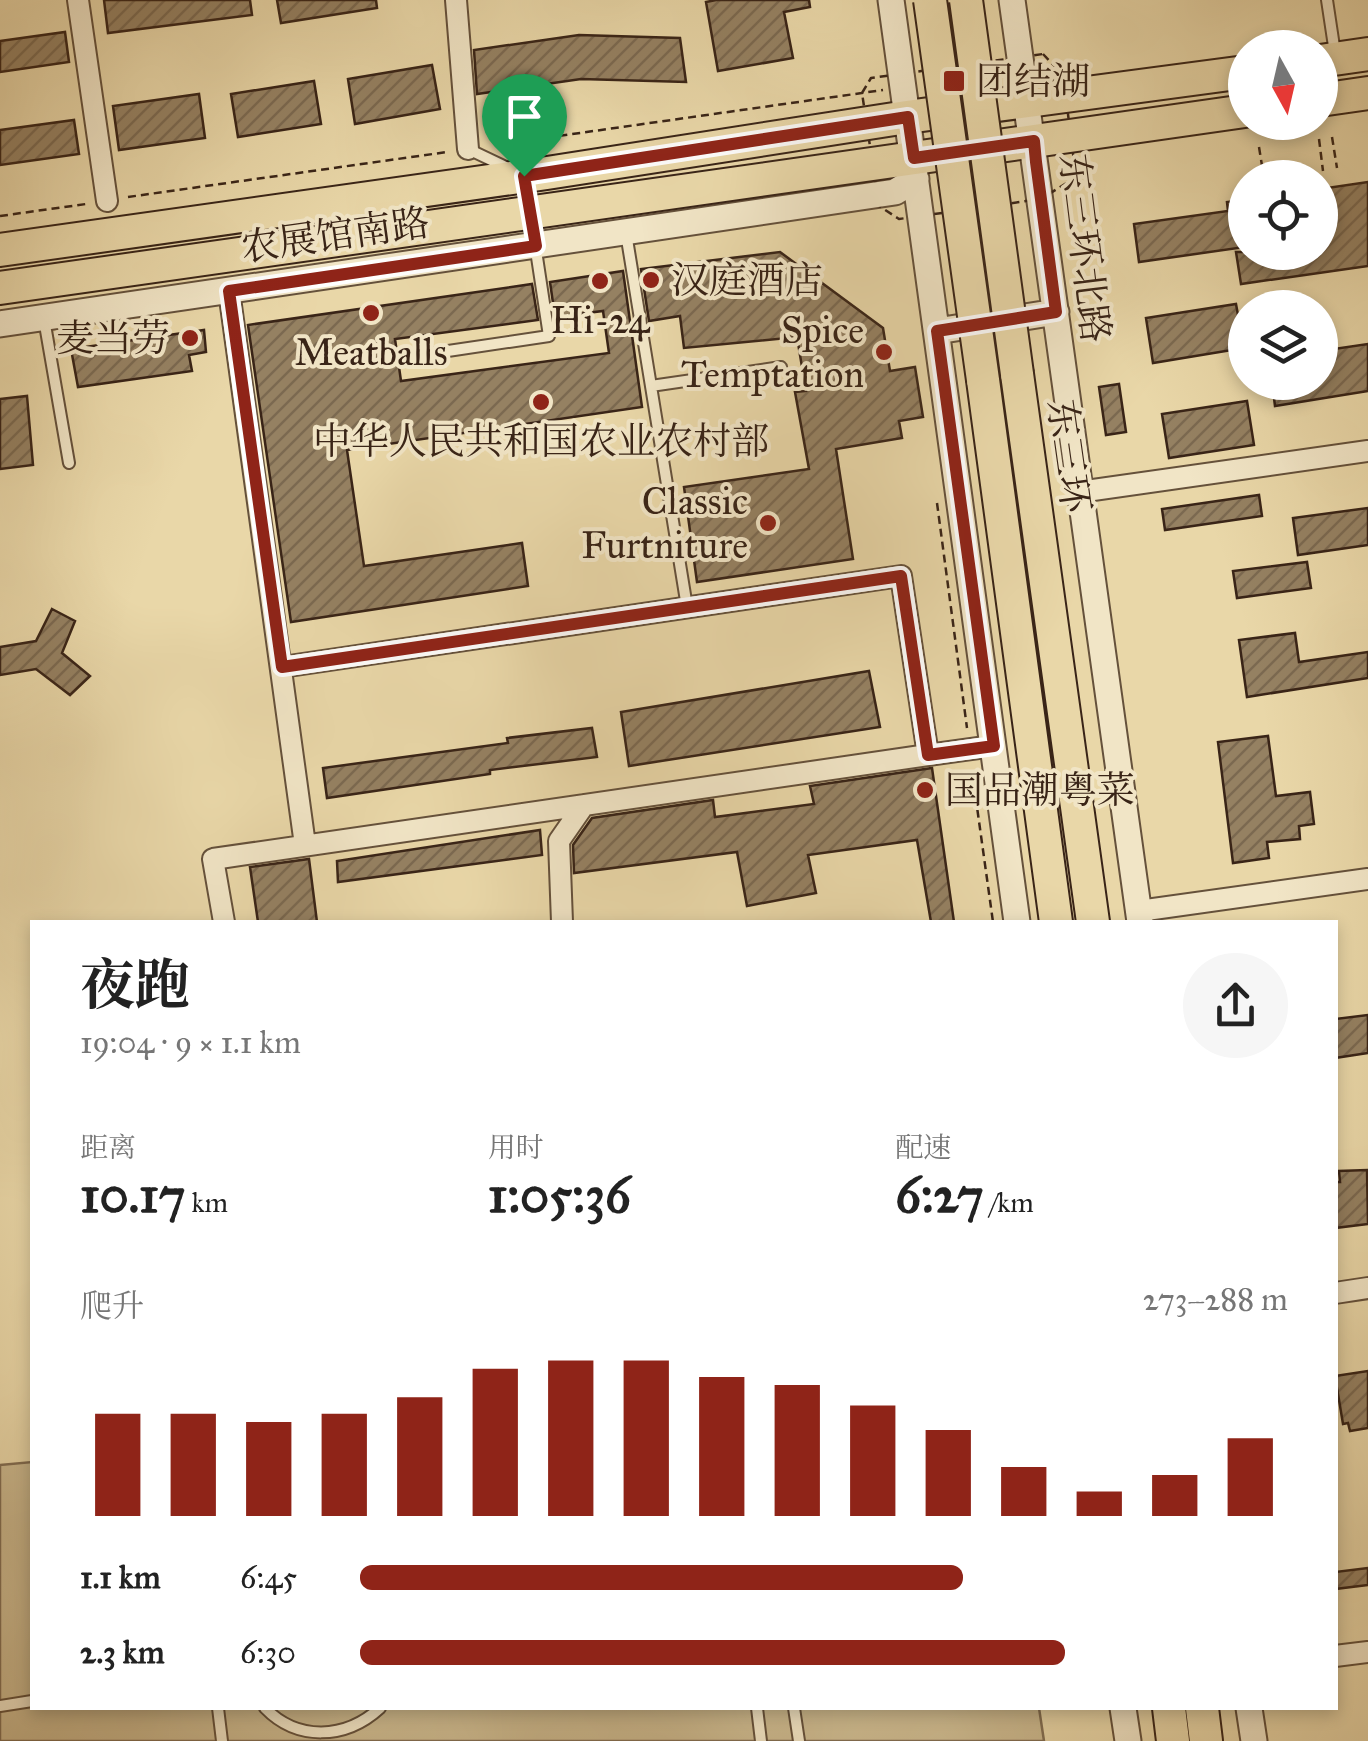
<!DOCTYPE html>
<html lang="zh">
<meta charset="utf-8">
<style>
body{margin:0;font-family:"IM FELL Great Primer","Noto Serif SC",serif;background:#f6f6f6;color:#222;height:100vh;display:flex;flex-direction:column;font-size:38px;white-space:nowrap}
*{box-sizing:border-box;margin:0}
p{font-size:32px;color:#767676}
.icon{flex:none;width:55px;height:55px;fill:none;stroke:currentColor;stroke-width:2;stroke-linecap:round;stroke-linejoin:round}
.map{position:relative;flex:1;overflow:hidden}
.panel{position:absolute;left:30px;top:920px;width:1308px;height:790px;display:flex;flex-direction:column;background:#fff;border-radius:0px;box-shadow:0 5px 15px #0003}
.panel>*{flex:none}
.needle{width:65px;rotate:172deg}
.buttons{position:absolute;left:1228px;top:30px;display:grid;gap:20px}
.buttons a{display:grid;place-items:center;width:110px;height:110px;border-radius:50%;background:#fff;box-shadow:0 5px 15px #0003;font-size:50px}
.pin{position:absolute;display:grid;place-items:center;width:85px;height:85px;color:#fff;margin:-102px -42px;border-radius:50% 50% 50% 0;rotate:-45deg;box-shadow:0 0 10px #0007}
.pin .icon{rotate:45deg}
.round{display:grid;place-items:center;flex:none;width:105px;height:105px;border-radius:52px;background:#f6f6f6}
.head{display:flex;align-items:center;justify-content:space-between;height:170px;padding:0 50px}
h1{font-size:55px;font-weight:700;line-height:75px}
.stats{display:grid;grid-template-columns:repeat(3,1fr);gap:15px;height:170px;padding:10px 50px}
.stats div{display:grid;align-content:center}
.stats b{font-size:50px;font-weight:700}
.stats small{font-size:28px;font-weight:400}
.stats p{font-size:28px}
.chart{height:280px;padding:20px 50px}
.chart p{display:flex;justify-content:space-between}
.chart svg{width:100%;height:180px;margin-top:10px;stroke:#8f2418;stroke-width:6}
ul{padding:0 50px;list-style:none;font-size:32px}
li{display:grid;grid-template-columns:160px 120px 1fr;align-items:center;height:75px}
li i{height:25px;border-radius:12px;background:#8f2418}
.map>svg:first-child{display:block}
</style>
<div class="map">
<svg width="1368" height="1741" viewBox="0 0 1368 1741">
<defs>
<pattern id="building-hatch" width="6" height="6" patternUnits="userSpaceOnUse" patternTransform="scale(2.5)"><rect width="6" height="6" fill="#958162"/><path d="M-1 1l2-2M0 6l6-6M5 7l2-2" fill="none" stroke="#7b6950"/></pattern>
</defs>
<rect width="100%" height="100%" fill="#e9d7a8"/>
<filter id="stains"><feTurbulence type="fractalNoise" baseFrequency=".002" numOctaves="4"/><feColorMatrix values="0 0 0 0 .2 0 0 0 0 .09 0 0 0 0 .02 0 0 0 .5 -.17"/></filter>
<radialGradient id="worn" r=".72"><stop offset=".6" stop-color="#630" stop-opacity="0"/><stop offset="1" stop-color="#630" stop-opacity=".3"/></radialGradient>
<path fill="#cbb98f" stroke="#826e53" stroke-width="2.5" d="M32,1462V1708H1039L1044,1741H0V1465Z"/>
<path fill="url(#building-hatch)" stroke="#392417" stroke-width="2.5" d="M104,0H250L252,15L108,33Z
M277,0H376L377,8L281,23Z
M716,0H809L810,7L784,12L793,58L718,71L706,2Z
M65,32L69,62L0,72V41Z
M579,35L680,38L686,82L581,79L477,94L474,50Z
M432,65L440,109L355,124L348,79Z
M314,81L321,124L238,137L231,94Z
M199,94L205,138L119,150L113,106Z
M74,120L79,154L0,165V130Z
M1368,182V266L1241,284L1236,252H1320V189Z
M1245,200V247L1139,262L1134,224L1228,211L1227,202Z
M780,252L883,328L890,371L915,367L923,417L899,421L902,438L836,449L853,559L697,582L684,487L809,469L795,392L806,391L797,337L684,348L680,316L649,321L641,269Z
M623,271L642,407L347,450L364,566L522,543L528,586L291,622L248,325L532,284L538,320L395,339L401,381L609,353L603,311L555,317L550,282Z
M1236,304L1244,348L1153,363L1146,318Z
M204,330L206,352L189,355L192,371L78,387L71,349Z
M1368,344V391L1275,406L1272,382H1320V351Z
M1119,384L1126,432L1106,435L1099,387Z
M27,396L33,465L0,469V399Z
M1247,401L1254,445L1169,458L1162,414Z
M1259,495L1262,516L1165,530L1162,509Z
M1368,508V545L1298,555L1293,518Z
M1307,562L1311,588L1237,598L1233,571Z
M52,609L75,621L62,653L90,676L70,695L36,669L0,675V647L36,641Z
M1295,633L1299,662L1368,652V678L1247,697L1239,640Z
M869,671L880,727L629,766L621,712Z
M592,728L597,757L490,770V774L327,798L323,768L508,743L507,738Z
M1268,736L1276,796L1310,792L1314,824L1299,826L1300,839L1267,842L1269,858L1233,863L1218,742Z
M932,768L954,922H931L917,840L808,855L816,893L747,906L737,852L574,873L573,845L592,818L713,800L715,817L814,804L810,786Z
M540,830L542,855L338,882L337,861Z
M309,859L317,922H258L250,867Z
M1368,1015V1053L1335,1058V1019Z
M1367,1170L1368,1224L1335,1228V1182H1340L1339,1171Z
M1368,1371V1428L1350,1431L1348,1423L1343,1424L1335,1376Z
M1368,1568V1585L1335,1589V1572Z"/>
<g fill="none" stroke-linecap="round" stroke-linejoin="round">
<g stroke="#65513b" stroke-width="14">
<path id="service" d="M1327,0L1335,53
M468,149L508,168
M626,233L687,607
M44,319L69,463
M421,355L549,336L535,244
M651,386L781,367
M0,1706L32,1701
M218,1708L222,1741
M265,1708C297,1741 345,1740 380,1708
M757,1708L761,1741
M794,1708L799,1741"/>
</g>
<g stroke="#65513b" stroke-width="24">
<path id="minor" d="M78,0L107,201
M456,0L468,149
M229,291L305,845
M1079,492L1368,451
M928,755L993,746
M1139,911L1368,879
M224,922L213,859L928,755L901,576L282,667
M562,922L559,841L584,805
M1335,1293L1368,1288
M1335,1656L1368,1652"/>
</g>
<g stroke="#65513b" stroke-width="29">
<path id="tertiary" d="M891,0L1017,922
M1012,0L1140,922
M0,324L895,192L916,179
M937,331L1056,312
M1123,1708L1128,1741
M1249,1708L1254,1741"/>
</g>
<g stroke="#392417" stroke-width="36">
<path id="primary" d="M1320,61L1368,54
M1320,100L1368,93
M0,250L547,173L907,117L1245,72
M0,288L1245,111"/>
</g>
<g stroke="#392417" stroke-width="36">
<path id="trunk" d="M1017,374L1093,922
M983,380L1056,922
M1169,1708L1173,1741
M1202,1708L1206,1741"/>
</g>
<path stroke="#392417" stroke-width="2.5" stroke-dasharray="8 5" stroke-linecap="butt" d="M1043,54L1063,75L1076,177L1041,199L899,219L879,206L862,93L871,78Z
M1261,132L1312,124
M1332,137L1337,168
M1319,139L1323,171
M495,145L883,90
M1259,147L1264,178
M128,197L447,152
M0,216L86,204
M937,503L967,728
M972,771L993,922"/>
<use href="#service" stroke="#f1e5c6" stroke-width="10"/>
<use href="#minor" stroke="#f1e5c6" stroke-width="20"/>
<use href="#tertiary" stroke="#f1e5c6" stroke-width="25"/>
<use href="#primary" stroke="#e9d7a8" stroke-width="32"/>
<use href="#trunk" stroke="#e9d7a8" stroke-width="32"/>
<g stroke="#392417" stroke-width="36" stroke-linecap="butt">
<path id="trunk-bridge" d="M930,0L983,380
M966,0L1017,374"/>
</g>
<use href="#trunk-bridge" stroke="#e9d7a8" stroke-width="32"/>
</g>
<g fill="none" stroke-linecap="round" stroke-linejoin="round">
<g stroke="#fff" stroke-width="20">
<path id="route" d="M908,117L914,158L1034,141L1036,162L1056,312L937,331L994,746L928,755L901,576L282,667L229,291L536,246L524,176Z"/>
</g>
<use href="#route" stroke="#8f2418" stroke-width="12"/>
</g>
<g fill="#8f2418" stroke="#f1e5c6" stroke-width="4">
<rect x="942" y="69" width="24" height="24" rx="5"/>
<circle cx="651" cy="280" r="10"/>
<circle cx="600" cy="281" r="10"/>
<circle cx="371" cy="313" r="10"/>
<circle cx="190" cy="338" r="10"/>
<circle cx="884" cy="352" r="10"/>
<circle cx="541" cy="402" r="10"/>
<circle cx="768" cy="523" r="10"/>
<circle cx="925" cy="790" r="10"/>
</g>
<g text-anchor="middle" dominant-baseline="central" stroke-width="8" stroke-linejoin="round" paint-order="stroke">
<g font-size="38" fill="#392417" stroke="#f1e5c6" text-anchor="start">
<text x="976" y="81">团结湖</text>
<text x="671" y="280">汉庭酒店</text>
<text x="600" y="320" text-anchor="middle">Hi-24</text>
<text x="864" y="330" text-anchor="end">Spice<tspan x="864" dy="44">Temptation</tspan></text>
<text x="170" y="338" text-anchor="end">麦当劳</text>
<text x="371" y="352" text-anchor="middle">Meatballs</text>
<text x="541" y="441" text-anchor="middle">中华人民共和国农业农村部</text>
<text x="748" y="501" text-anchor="end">Classic<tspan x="748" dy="44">Furtniture</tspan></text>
<text x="945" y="790">国品潮粤菜</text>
</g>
<g font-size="38" fill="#392417" stroke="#f1e5c6">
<text transform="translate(335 235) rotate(-8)">农展馆南路</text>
<text transform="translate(1085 248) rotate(83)">东三环北路</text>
<text transform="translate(1069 456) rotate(82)">东三环</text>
</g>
</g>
<rect width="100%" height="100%" filter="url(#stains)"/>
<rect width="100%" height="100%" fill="url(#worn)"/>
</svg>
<div class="buttons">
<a><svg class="needle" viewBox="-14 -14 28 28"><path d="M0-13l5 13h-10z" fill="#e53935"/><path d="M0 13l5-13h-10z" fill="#767676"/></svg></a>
<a><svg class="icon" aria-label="locate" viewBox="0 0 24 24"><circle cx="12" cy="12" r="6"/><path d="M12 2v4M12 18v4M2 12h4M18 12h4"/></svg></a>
<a><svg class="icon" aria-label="layers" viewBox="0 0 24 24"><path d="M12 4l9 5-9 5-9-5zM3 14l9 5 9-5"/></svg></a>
</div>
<div class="pin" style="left:524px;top:176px;background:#1e9e55"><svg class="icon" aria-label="arrive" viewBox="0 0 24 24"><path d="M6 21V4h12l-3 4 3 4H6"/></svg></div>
<section class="panel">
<div class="head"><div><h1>夜跑</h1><p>19:04 · 9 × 1.1 km</p></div><a class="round"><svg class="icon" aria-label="share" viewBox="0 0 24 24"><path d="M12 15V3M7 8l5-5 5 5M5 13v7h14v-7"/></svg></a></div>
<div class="stats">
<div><p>距离</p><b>10.17<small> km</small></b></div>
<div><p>用时</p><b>1:05:36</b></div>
<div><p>配速</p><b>6:27<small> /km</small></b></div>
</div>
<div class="chart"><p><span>爬升</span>273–288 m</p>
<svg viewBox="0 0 160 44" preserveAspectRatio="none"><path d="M5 44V19M15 44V19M25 44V21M35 44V19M45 44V15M55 44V8M65 44V6M75 44V6M85 44V10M95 44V12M105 44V17M115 44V23M125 44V32M135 44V38M145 44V34M155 44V25"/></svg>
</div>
<ul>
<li><b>1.1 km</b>6:45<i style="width:65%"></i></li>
<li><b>2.3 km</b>6:30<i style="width:76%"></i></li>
</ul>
</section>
</div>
